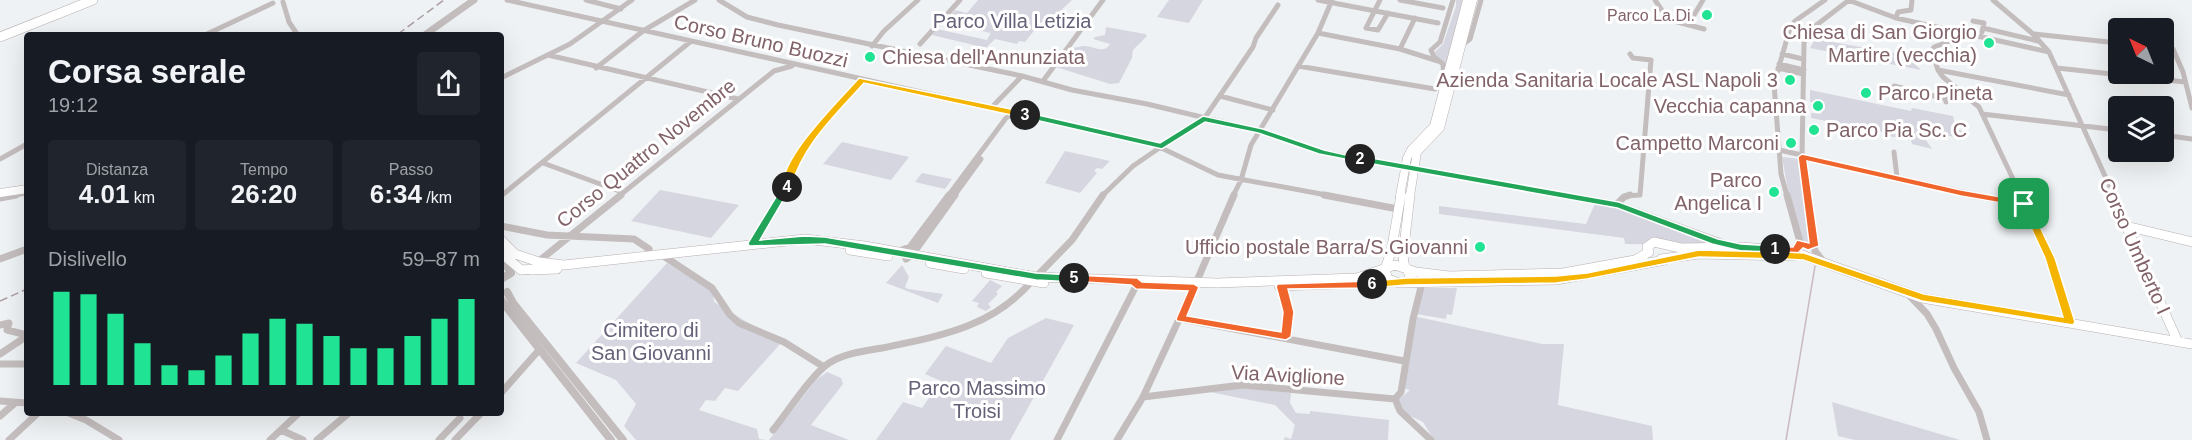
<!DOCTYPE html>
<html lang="it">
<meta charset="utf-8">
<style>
body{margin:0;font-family:Arial,sans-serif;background:#20242c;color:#f1f3f6;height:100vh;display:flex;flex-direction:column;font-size:22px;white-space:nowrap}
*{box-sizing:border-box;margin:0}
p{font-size:20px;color:#9ea1a6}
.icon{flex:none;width:33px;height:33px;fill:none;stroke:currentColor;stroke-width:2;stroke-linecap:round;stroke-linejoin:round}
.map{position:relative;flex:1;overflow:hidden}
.sheet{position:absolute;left:24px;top:32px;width:480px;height:384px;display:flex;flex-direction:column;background:#171b24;border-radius:6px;box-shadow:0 6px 24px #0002}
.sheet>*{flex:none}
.needle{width:39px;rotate:317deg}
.tools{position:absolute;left:2108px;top:18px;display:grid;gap:12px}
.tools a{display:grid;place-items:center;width:66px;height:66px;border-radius:6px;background:#171b24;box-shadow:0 6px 24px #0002;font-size:30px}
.pin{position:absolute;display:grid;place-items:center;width:51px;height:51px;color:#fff;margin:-26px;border-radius:12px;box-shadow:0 3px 9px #0006}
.km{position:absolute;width:30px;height:30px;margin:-15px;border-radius:50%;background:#222;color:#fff;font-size:16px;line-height:30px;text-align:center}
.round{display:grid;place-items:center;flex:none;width:63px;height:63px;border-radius:6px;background:#20242c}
.head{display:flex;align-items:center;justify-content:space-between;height:102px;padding:0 24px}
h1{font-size:33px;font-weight:600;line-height:45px}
.stats{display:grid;grid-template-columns:repeat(3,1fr);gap:9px;height:102px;padding:6px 24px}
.stats div{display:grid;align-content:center;border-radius:6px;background:#20242c;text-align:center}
.stats b{font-size:26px;font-weight:600}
.stats small{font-size:16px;font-weight:400}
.stats p{font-size:16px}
.chart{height:168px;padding:12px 24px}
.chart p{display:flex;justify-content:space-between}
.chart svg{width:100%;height:108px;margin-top:6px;stroke:#20e393;stroke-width:6}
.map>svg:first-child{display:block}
</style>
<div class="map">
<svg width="2192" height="440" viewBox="0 0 2192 440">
<rect width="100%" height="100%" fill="#eff2f4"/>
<path fill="#d6d6e0" d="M978,0H1072L1048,23L1041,22L1025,42L1019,41L1017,44L995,39L986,48L932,35L937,29L987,40L991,33L943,23L955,10L967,13Z
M1169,0H1203L1189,23L1157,17Z
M1456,0H1463L1447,67L1436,57L1435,52L1443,44L1456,6Z
M1106,27L1145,34L1147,36L1133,50L1132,58L1119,83L1110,84L1056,67L1069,49C1074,48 1080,46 1086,46C1096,47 1104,54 1110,44L1093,39L1095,37L1105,35Z
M1815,39L1918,57L1919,60L1910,59L1921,70L1810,48Z
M1810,90L1911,111L1912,108L1953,116L1956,129L1962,131L1964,139L1930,132L1929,123L1917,121L1920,131L1932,149L1912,144L1911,140L1888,136L1887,133L1811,118V113L1820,114L1825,109L1824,105L1810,102Z
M842,142L909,157L891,180L823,164Z
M1065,151L1110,161L1102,169L1097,168L1094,171L1097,173L1080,193L1045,183Z
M1782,157L1800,159L1813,244L1802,242L1788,191Z
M922,173L952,179L945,189L915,182Z
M660,190L739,205L711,238L631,221Z
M1596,201L1633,210L1716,242L1708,245L1625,244L1624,238L1439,214V206L1586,224Z
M667,263L713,292L714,302L781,343L738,391L725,388L715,401L706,400L699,410L757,429L759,439L766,440H636L624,426L636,404L616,380L576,363Z
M902,265L909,277L905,287L908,289L943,294L938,303L886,283Z
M990,280L1002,286L996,292L998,294L988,304L991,307L986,311L977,307L979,303L972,301Z
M1423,288H1457L1452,315L1447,314L1446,319L1416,314Z
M1418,317L1542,344H1564L1558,405L1652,426L1653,440H1434L1423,422L1404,413L1397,401L1410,390L1403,388L1415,318Z
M1046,318L1074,325L1010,440H876L903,402L922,408L941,381L925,374L946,346L991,363L1008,338Z
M827,372L841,378L843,384L811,425L849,440H769L816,380Z
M1235,387L1291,393L1290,403L1296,413L1310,414V411L1389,420L1388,440H1284L1285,437L1291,439L1295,425L1275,405L1205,391Z
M1832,402L1960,440H1855L1838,436Z"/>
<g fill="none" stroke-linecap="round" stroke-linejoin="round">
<path stroke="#c9b8be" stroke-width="1.5" d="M1786,440L1815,266"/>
<g stroke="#b9afb1" stroke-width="9">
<path id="secondary-far1" d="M0,193L27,189
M1400,196L1407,158L1411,150L1434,126L1467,0
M1410,196L1417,152L1440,128L1473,0"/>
</g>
<g stroke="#b9afb1" stroke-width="10">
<path id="secondary" d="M2126,226L2178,342
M2126,226L2192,242
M501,240L515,254L539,262
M850,250L888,256
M1649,252L1647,247L1654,242L1681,248L1741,247L1791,251L1922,298L2192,344
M501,253L521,270L534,269
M1661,259L1699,254L1794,256
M539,262L564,265L805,239L865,246L1036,277L1217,283L1357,278L1395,265L1416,272L1449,276L1563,273L1635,260L1649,252
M930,263L964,269
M1385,269L1391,252L1401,195
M531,270L557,269
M1385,270L1388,279L1399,283L1556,280L1665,260
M986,273L1044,283
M1406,282L1411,277L1404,264L1403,255L1410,195
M1279,286L1395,282"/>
</g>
<g stroke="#b7b0b1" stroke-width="10">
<path id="motorway" d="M0,37L93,0"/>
</g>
<path stroke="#c4bdbe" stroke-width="5" d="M507,0L1151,143L1218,175L1332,196
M586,0L621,9
M719,0L747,17L778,25L1022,76L1072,90L1147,104L1260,131L1322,152L1406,168
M1318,0L1438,23
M1380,0L1366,28L1378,30L1388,13
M1400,0L1443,8
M1655,0L1663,12
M1848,0L1896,18L2049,52
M1993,0L2033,34L2049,52L2114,196
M283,2L289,22L297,34
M1896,18L1898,12L1911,10L1912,0
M1670,20L1704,29
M1973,21L1984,23L1982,32
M1688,25L1703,0
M1983,28L2038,41
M1318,33L1400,49L1438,61
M207,34L273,3
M2034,34L2118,43
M1958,38L1934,47L1932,51L1938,70L1943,77L1979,107L2021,196
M920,44L960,0
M1462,45L1470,39L1481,0
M872,46L884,31L918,0
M2163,48L2173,49L2183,72L2192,108
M1400,49L1415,18
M1782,54L1803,59
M548,55L738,99
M1779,64L1804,70
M1298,66L1435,89
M596,68L643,31L695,0
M1778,68L1803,74
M2057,68L2185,82
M1938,70L2069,95
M501,78L570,44L632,0
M1043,81L1103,0
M1444,84L1443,64L1434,57L1431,50L1440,42L1453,0
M1894,86L1946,99
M1220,96L1273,110
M1946,102L1944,91H1959
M992,107L1022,76
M1982,114L2118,130
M2163,135L2192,139
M1779,150L1802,155
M1894,152L1897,177
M1802,157L1981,196
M0,159L27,144
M543,163L622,192
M1413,169L1570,196
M8,196L27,193
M501,196L690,42
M619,196L774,71L792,66
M782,196L799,153L862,80
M948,196L1006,118L1014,113
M954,196L981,159
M1102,196L1133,166L1206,116L1253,47L1256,38L1278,5
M1233,196L1241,180L1251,145L1318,33L1332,0
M1625,196L1640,195L1651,60L1633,58L1630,54
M1787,196L1781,174L1774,84L1790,28L1795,21L1825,0
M1807,196L1802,157L1804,43L1810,30L1849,0"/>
<path stroke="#c4bdbe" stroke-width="7" d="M1324,195L1398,209
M1562,195L1619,205L1729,245
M1787,195L1800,242L1799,249L1793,251
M1807,195L1815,251L1823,261
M1972,195L2024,204
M2020,195L2050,258L2070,322
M2113,195L2126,226
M0,198L16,195
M1616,205L1624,197L1630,195
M501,226L547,235L634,239L649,249
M753,243L783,195
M899,251L910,247L949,195
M665,257L712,288L730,315L739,323L784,342L824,367
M0,259L27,249
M906,259L912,255L955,195
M539,261L621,195
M1036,277L1072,240L1103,195
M1196,283L1234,195
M1282,286L1289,312L1286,337
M1908,294L1927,314L1936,329L1954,368L1979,412L1987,440
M1181,319L1404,361
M0,325L9,323L7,330L27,335
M0,354L27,336
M0,364H27
M501,393L539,350
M1143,397L1242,385L1395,399
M1395,399L1401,392L1413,319L1422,283
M1395,399L1400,411L1431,440
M0,401L27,403
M66,412L86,420L119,440
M0,416L15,403
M281,430L303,440
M773,430C787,413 812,374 829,363C845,353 865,351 882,348C939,336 991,328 1031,282
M9,440L39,412
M270,440L300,412
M317,440L350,412
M439,440L460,418
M455,440L482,412
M1057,440L1136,286
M1117,440L1143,397L1194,287"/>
<path stroke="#c4bdbe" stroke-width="7" d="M426,34L474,0"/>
<path stroke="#c4bdbe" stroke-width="8" d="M501,256L511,273L501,279
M507,292L513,303L623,440
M501,300L611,440"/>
<use href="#secondary-far1" stroke="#fff" stroke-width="8"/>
<use href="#secondary" stroke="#fff" stroke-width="9"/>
<use href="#motorway" stroke="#fff" stroke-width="9"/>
<path stroke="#aa9ea0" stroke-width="1.5" stroke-dasharray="8 4" stroke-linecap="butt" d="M398,34L444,0
M0,301L27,289"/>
</g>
<path fill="#f0652b" stroke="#fff" stroke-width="1.5" d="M1802,154L1961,190L2024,201L2029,204L2024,207L1961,196L1807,161L1819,246L1808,250L1803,248L1797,254L1771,252L1770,249L1775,246L1793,247L1797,240L1809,243L1798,157Z"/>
<path fill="#22a559" stroke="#fff" stroke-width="1.5" d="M1360,156L1619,202L1718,239L1741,244L1775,246L1780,249L1775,253L1741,251L1712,244L1617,208L1356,161L1355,159Z"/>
<path fill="#22a559" stroke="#fff" stroke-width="1.5" d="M1025,112L1160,143L1203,116L1263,129L1324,150L1364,159L1360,162L1319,154L1258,133L1205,122L1162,149L1022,117V113Z"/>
<path fill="#f5b400" stroke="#fff" stroke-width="1.5" d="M859,78L1025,112L1029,115L1025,118L864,83C835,116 804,143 791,187L783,189C778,159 839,101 859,78Z"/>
<path fill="#22a559" stroke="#fff" stroke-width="1.5" d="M787,184L791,187L760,240L804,236L825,237L1036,273L1074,275L1079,278L1074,282L1036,280L825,244L749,246L748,243L782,187Z"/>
<path fill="#f0652b" stroke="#fff" stroke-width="1.5" d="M1074,275L1137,278L1142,282L1194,284L1199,287L1187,316L1281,332L1283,312L1276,286L1278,284L1372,281L1377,284L1372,288L1288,289L1294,312L1291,337L1286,340L1177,321L1176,319L1188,291L1136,289L1131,285L1070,281V276Z"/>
<path fill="#f5b400" stroke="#fff" stroke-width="1.5" d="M1699,250L1785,252L1790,256L1785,259L1699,257L1587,279L1556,283L1406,285L1372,288L1367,284L1372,281L1406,278L1556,276L1587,273Z"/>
<path fill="#f5b400" stroke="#fff" stroke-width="1.5" d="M2021,202L2029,204L2055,258L2075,322L2073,325L1922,301L1803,260L1785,259L1780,256L1785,252L1804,253L1924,294L2063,317L2045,258L2020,204Z"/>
<g fill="#20e393" stroke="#fff" stroke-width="2">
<circle cx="1707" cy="15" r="6"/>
<circle cx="1989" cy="43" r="6"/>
<circle cx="870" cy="57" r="6"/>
<circle cx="1790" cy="80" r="6"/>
<circle cx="1866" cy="93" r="6"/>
<circle cx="1818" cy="106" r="6"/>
<circle cx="1814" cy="130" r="6"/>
<circle cx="1791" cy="143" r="6"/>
<circle cx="1774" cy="192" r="6"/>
<circle cx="1480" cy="247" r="6"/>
</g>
<g text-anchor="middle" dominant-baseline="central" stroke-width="6" stroke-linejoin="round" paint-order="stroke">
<g font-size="16" fill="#816369" stroke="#fff" text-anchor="end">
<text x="1695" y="15">Parco La.Di.</text>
</g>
<g font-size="20" fill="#656178" stroke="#fff">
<text x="1012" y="21">Parco Villa Letizia</text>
<text x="651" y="330">Cimitero di<tspan x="651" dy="23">San Giovanni</tspan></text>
<text x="977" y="388">Parco Massimo<tspan x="977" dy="23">Troisi</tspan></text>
</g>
<g font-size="20" fill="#816369" stroke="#fff" text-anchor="end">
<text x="1977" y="32">Chiesa di San Giorgio<tspan x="1977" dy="23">Martire (vecchia)</tspan></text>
<text x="882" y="57" text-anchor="start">Chiesa dell'Annunziata</text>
<text x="1778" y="80">Azienda Sanitaria Locale ASL Napoli 3</text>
<text x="1878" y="93" text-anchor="start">Parco Pineta</text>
<text x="1806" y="106">Vecchia capanna</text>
<text x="1826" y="130" text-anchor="start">Parco Pia Sc. C</text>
<text x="1779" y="143">Campetto Marconi</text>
<text x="1762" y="180">Parco<tspan x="1762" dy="23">Angelica I</tspan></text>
<text x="1468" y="247">Ufficio postale Barra/S.Giovanni</text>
</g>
<g font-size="20" fill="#816369" stroke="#fff">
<text transform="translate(761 41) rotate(13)">Corso Bruno Buozzi</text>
<text transform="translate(646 153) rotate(-39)">Corso Quattro Novembre</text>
<text transform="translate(2135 246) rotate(66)">Corso Umberto I</text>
<text transform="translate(1288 375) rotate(3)">Via Aviglione</text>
</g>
</g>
</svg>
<div class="tools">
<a><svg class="needle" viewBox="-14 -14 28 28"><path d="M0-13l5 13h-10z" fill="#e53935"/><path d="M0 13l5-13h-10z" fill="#9ea1a6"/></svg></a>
<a><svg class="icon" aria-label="layers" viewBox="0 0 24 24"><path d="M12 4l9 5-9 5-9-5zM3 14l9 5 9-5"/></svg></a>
</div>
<div class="pin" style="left:2024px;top:204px;background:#1e9e55"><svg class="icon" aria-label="arrive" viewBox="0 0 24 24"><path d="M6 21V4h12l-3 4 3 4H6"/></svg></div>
<b class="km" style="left:1775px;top:249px">1</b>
<b class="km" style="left:1360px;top:159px">2</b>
<b class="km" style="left:1025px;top:115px">3</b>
<b class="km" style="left:787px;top:187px">4</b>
<b class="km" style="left:1074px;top:278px">5</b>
<b class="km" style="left:1372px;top:284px">6</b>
<section class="sheet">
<div class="head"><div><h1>Corsa serale</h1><p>19:12</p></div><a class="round"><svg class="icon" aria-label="share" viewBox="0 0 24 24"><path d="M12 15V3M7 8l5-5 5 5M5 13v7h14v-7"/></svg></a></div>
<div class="stats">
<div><p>Distanza</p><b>4.01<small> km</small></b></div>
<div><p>Tempo</p><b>26:20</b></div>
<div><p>Passo</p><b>6:34<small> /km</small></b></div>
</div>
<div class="chart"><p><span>Dislivello</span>59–87 m</p>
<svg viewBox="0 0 160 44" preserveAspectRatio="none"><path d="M5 44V6M15 44V7M25 44V15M35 44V27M45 44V36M55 44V38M65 44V32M75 44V23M85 44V17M95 44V19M105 44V24M115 44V29M125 44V29M135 44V24M145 44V17M155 44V9"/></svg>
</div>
</section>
</div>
